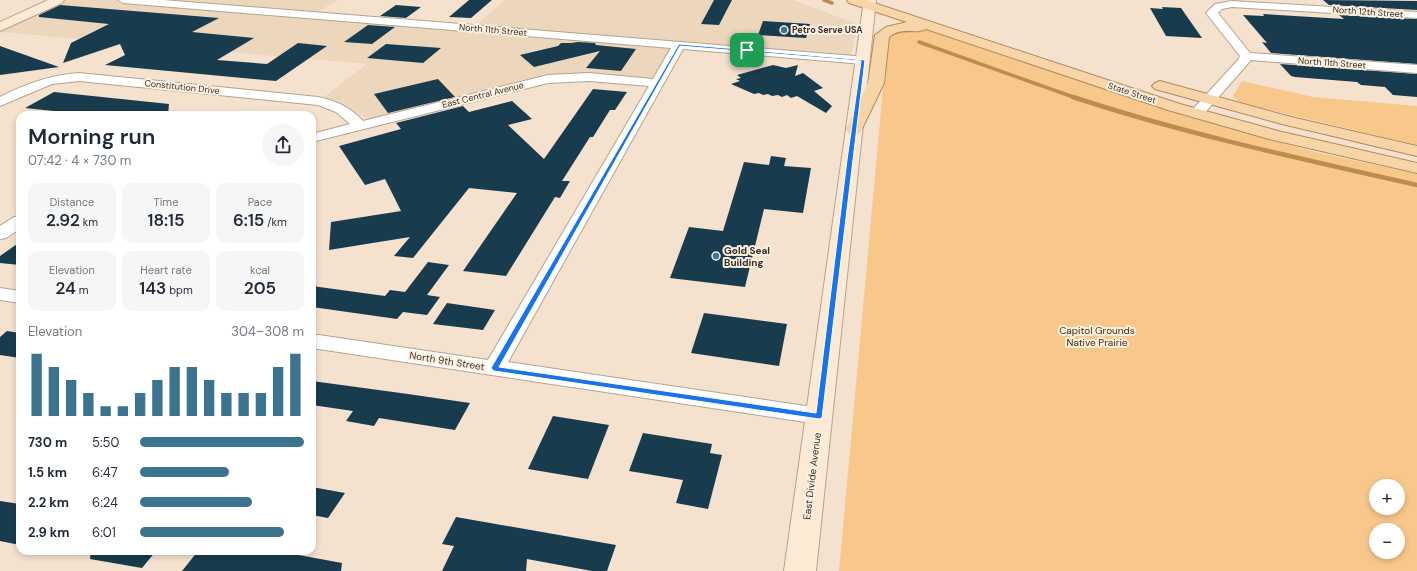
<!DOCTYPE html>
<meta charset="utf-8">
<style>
body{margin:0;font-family:"DM Sans",sans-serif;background:#f6f6f7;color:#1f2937;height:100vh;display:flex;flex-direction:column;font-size:15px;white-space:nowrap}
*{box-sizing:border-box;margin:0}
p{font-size:13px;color:#747a83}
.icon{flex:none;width:22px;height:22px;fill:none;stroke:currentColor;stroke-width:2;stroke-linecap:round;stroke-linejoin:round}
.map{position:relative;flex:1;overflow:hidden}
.sheet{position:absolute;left:16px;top:111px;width:300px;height:444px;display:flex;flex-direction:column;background:#fff;border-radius:12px;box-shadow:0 2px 6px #0003}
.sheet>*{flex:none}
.tools{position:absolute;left:1369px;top:479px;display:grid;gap:8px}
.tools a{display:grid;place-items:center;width:36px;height:36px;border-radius:50%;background:#fff;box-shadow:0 2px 6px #0003;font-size:20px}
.pin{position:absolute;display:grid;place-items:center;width:34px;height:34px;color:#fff;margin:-17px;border-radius:8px;box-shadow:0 2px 6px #0006}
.round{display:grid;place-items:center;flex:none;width:42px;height:42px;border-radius:21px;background:#f6f6f7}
.summary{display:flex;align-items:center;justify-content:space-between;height:68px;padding:0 12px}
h1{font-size:22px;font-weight:600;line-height:30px}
.figures{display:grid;grid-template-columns:repeat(3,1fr);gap:6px;height:68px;padding:4px 12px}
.figures div{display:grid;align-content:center;border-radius:10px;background:#f6f6f7;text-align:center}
.figures b{font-size:17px;font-weight:600}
.figures small{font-size:11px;font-weight:400}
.figures p{font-size:11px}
.chart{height:112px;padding:8px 12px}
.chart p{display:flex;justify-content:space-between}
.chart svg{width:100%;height:72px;margin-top:4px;stroke:#3c738e;stroke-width:6}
ul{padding:0 12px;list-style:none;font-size:13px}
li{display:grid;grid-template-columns:64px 48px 1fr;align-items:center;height:30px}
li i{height:10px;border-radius:5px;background:#3c738e}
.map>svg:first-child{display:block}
</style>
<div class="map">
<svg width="1417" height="571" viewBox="0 0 1417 571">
<rect width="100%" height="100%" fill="#f4e2ce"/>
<path fill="#ecd6bc" d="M52,0H338L316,13L475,26L505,0H793L857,24L851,56L675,42L653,80L588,73L563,74L368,120L342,102L324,97L367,64L0,32V24Z"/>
<path fill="#f8c78c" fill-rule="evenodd" d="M904,27L923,29L1182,115L1315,152L1417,174V571H839L888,33ZM1376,486H1398V508H1376ZM1376,530H1398V552H1376Z
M1242,81L1313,97L1417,106V145L1240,103L1233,96Z"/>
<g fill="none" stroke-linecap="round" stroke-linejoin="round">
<path stroke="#bd8d4e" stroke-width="3.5" d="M824,0L832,3
M919,42L1076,98"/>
<path stroke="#bd8d4e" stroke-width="4.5" d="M1073,97C1185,134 1302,159 1417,185"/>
</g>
<path fill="#183c4d" d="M469,0H492L471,18L449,17Z
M714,0H732L719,25L701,24Z
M1323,0L1417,1V10L1329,5Z
M60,5L219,18L192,32L254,38L217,60L267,64L298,43L327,46L276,81L105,65L125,55L120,44L63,63L71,43L109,24L39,17V15Z
M396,5L421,7L406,18L380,16Z
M1162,7L1181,8L1202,38L1166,36L1150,8L1163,9Z
M1263,14L1344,19L1339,15L1417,19V64L1271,53L1262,42L1267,43L1243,15L1264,16Z
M763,21L810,24L806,38L758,35Z
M368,25L395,27L372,44L344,42Z
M578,42L595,43L596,45L636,49L621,71L586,68L600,51L534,67L520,55L558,46L561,43H571Z
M386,44L441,48L423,63L367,58Z
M0,46L59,67L0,75Z
M1280,64L1417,74V97L1393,95L1385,87L1361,85L1357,82L1295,77L1291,76Z
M773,65L786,68L798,65L795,76L803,73L823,88L814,91L832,106L826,113L797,96L791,98L787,95L782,97L778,95L772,96L768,94L763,95L759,93L754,94L731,84L740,81L736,79L741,78L737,75Z
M438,79L455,97L388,113L374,94Z
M593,89L627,92L615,110H610L593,137H590L562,181H570L560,198L555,197L506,276L463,271L517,193L469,188L413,258L394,256L410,237L329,250L331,222L401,211L385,179L365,185L339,146L401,129L396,123L463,106L469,112L512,101L532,119L508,125L544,159Z
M54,92L169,104L168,115H92L25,108Z
M771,156L786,158L784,166L811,168L803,213L764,209L745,287L670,278L689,227L723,231L744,162L769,165Z
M20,242V265L0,263V256Z
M428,262L449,265L427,295L440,297L427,315L403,312L397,319L312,307V286L385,296L390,290L405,292Z
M447,303L495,310L483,330L433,324Z
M704,313L787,324L779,366L691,353Z
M7,331L20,333V358L0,355V337Z
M312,381L408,394L470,403L455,430L379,418L374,426L346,421L353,411L312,405Z
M553,416L609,425L588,479L528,469Z
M643,433L712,444L710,453L722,455L708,509L676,503L683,480L629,471Z
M312,487L345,493L328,518L312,515Z
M0,501L20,504V545L0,541Z
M456,517L616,545L607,571H592L527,559L526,571H442L454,546L442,544Z
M91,551H156L142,568L90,559Z
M198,551H263L275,553L277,551L342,563L341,571H182Z"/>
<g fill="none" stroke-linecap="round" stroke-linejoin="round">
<g stroke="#b3a390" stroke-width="2">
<path id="street" d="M118,0H163L867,57L869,60L867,63L863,64L683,49L508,362L819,408L827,410L830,416L827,422L819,424L312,348V334L488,360L649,86L589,81L548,83L312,142V134L350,124L336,112L318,105L79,81L52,84L0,106V97C25,84 50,75 79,73L318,97C337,101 350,107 363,121L548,75L589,73L653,79L671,48L123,3Z
M1232,1L1417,12V18L1232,7L1222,9L1218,13L1250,53L1417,65V73L1251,60L1202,116L1197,117L1192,116L1190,113L1192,110L1238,60L1240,56L1206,13L1215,4Z
M20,216V229L6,238L0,239V226L14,217Z
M0,288L20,291V303L0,300Z"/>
</g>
<g stroke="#b3a390" stroke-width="2">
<path id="secondary" d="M48,0H64L62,3L0,31V22Z
M864,0H876L816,571H784Z"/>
</g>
<g stroke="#b28956" stroke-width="2">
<path id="primary" d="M847,0H865L1180,104L1278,131L1417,163V173L1269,139L1168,110L926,29C915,35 903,26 889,37L884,83L860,133L854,134L848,133L846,129L868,83L875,35L886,27L907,22L849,3Z
M1160,81L1291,117L1417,146V156L1282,124L1155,89L1152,86L1155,83Z"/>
</g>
<use href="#street" fill="#fff" fill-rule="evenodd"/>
<use href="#secondary" fill="#fcead4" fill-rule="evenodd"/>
<use href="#primary" fill="#f8d5a8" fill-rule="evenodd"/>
</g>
<path fill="#1a73e8" stroke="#fff" fill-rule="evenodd" d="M679,44L865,60L822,418L819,419L494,371L491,368ZM680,46L861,61L847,160L816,413L499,367Z"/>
<g fill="#3c738e" stroke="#fef0e0" stroke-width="1.5">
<circle cx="784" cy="30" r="4"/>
<circle cx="716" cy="256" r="4"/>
</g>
<g text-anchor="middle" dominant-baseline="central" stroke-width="4" stroke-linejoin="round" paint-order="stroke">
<g font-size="9" fill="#363028" stroke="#fef0e0">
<text transform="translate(1368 12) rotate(4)">North 12th Street</text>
<text transform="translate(493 30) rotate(5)">North 11th Street</text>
<text transform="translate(1332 63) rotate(4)">North 11th Street</text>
<text transform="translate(182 87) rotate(6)">Constitution Drive</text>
<text transform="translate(1132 93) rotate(18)">State Street</text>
<text transform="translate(483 95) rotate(-14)">East Central Avenue</text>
</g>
<g font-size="9" font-weight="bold" fill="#363028" stroke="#fef0e0" text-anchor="start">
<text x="792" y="30">Petro Serve USA</text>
</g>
<g font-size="10" font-weight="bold" fill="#363028" stroke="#fef0e0" text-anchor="start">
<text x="724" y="250">Gold Seal<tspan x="724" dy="12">Building</tspan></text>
</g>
<g font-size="10" fill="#452b04" stroke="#fef0e0">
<text x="1097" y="330">Capitol Grounds<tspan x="1097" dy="12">Native Prairie</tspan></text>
</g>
<g font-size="10" fill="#363028" stroke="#fef0e0">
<text transform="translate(447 361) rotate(9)">North 9th Street</text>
<text transform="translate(812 476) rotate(-83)">East Divide Avenue</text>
</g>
</g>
</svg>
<div class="tools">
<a>+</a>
<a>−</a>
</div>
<div class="pin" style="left:747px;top:50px;background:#1e9e55"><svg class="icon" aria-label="arrive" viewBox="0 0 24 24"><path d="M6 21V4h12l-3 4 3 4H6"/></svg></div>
<section class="sheet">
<div class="summary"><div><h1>Morning run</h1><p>07:42 · 4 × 730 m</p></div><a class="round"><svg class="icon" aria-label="share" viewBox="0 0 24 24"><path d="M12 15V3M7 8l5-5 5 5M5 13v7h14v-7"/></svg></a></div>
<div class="figures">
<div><p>Distance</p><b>2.92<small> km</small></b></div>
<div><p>Time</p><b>18:15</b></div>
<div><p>Pace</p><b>6:15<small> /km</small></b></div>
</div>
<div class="figures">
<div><p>Elevation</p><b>24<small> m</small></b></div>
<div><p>Heart rate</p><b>143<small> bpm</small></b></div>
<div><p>kcal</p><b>205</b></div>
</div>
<div class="chart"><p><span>Elevation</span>304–308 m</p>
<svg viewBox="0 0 160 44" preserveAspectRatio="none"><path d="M5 44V6M15 44V14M25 44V22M35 44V30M45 44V38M55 44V38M65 44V30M75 44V22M85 44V14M95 44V14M105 44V22M115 44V30M125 44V30M135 44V30M145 44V14M155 44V6"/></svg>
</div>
<ul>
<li><b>730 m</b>5:50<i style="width:100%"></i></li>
<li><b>1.5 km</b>6:47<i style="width:54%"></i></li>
<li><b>2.2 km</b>6:24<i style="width:68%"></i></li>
<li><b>2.9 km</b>6:01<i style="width:88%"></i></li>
</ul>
</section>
</div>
